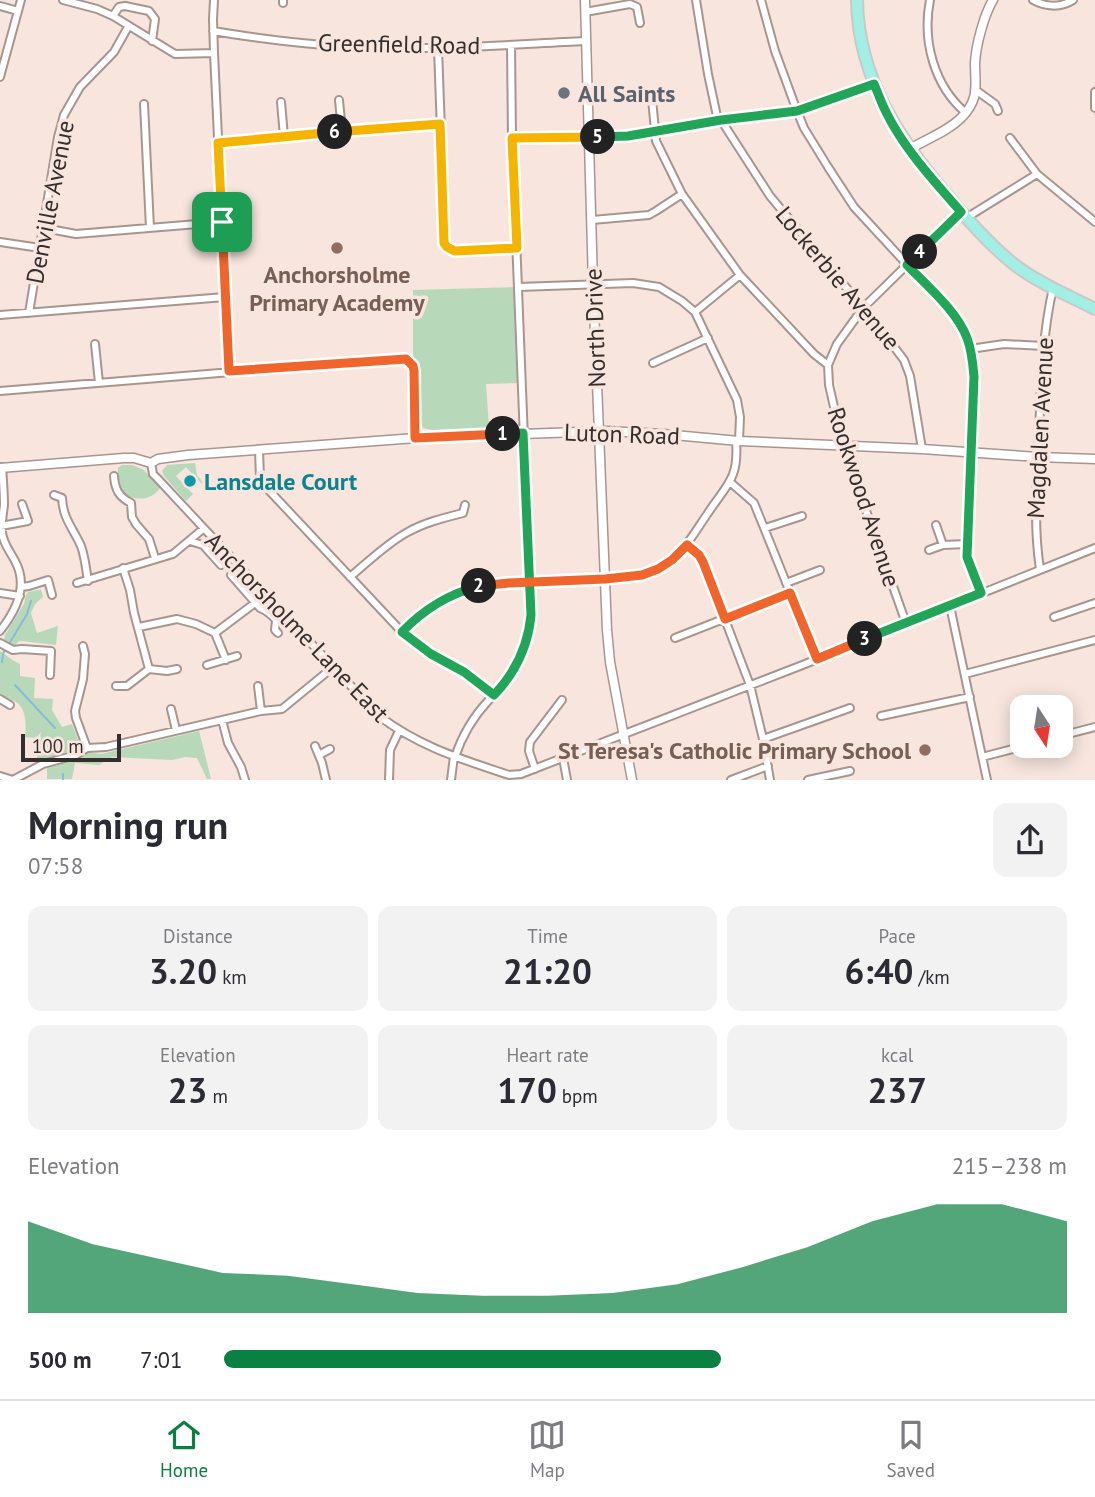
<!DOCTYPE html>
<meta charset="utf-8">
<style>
body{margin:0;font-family:"PT Sans",sans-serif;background:#f2f2f3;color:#2b2b33;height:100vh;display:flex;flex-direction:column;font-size:26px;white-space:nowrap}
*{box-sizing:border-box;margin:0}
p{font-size:23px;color:#7c7c81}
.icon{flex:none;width:38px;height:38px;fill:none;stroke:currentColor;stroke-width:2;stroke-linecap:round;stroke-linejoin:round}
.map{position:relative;height:780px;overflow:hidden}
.panel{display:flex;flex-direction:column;background:#fff;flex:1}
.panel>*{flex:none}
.needle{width:46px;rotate:168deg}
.controls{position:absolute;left:1010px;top:695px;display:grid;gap:14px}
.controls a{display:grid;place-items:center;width:63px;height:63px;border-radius:14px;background:#fff;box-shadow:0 4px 18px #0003;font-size:35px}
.scale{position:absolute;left:21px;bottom:18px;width:100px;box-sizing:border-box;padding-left:7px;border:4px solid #352e2c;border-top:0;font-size:19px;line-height:24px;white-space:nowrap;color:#352e2c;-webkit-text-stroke:5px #f7e5de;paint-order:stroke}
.pin{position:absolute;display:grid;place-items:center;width:60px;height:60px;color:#fff;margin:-30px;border-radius:14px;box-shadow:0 4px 10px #0006}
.km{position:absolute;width:35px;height:35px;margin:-18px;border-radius:50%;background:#222;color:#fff;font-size:19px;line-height:35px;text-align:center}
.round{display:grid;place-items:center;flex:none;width:74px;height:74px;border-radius:14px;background:#f2f2f3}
.overview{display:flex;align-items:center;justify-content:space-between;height:119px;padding:0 28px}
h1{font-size:38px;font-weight:700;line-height:52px}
.figures{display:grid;grid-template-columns:repeat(3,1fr);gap:10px;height:119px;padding:7px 28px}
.figures div{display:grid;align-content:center;border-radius:14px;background:#f2f2f3;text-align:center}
.figures b{font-size:35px;font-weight:700}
.figures small{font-size:19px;font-weight:400}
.figures p{font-size:19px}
.chart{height:196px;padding:14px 28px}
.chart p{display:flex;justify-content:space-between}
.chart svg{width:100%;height:126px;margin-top:7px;fill:#0b8043;opacity:.7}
ul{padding:0 28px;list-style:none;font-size:23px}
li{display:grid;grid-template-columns:112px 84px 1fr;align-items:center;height:52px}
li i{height:18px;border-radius:9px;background:#0b8043}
.dock{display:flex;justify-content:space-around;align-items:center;height:98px;border-top:2px solid #e1e1e2;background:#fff;font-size:19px;color:#7c7c81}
.dock a{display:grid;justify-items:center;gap:4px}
.dock .current{color:#0b8043}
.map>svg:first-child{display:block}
</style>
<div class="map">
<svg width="1095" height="780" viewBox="0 0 1095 780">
<rect width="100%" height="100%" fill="#f7e5de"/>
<path fill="#b7d9ba" d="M515,287L518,383L486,384L489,427L432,430L423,428L421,424L420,366L413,356V290Z
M195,463L197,475L204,484L203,485L186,467L176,476L193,494L186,501L164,476L162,471L167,465Z
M122,465H132L144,470L160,488C151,503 125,502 118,485C116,479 118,474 118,468Z
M38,590H41L43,597L35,604L31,613L37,633L58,626L56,645L22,641H19L14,647L4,639L5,635L24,604L26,595L28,592Z
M0,651L14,661L20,664V676L35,678L34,698L53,699L52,710L62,727L72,724L80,745L78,749L37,761L38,738L25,737C27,714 25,701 0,696Z
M199,731L211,779H207L197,758L185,757L172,760L112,757L99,765L75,763L72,779H47V768L78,760L88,752L101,754Z"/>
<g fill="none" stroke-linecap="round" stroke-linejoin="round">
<path stroke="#86bcdb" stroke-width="2" d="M9,644L27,614L31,601
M2,662L3,654L6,648
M15,685L55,728
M63,774V780"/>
<g stroke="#a79690" stroke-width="10">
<path id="minor" d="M63,0L97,9L113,16L175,54L214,53
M214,0L213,19L214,53L229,371
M696,0L708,74L718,121
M761,0L775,51L797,111L804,128L828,167L854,207L949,310L963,328L967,338L974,377L967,557L981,593
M930,0C922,41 934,86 966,113
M1033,0C1045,7 1061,8 1073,0
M283,3V0
M0,6L18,11
M585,12L630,4L637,7L640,23
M113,16L119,7L125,6L149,11L155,19L152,41
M213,31C273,41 333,48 394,48C458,49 521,44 585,41
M438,48L445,243L447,247L455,251L517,248
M0,77L21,0
M977,91L995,104L998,111
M1095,92V108
M652,99L656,141L682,194L740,275L814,354L828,365
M339,100L342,132
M281,102L284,137
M144,104L150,228
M721,120L770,196L879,327L904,360L910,376L922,449
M512,138L607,137L628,136L721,120L797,111L874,84
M1010,138L1037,174L1095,222
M218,143L440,124
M966,218L1037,174
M592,220L649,215L656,211L682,194
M44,228L76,234L222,222
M0,242L40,248
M518,287L633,283L659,287L682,301L695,312L737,400L740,417L739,441
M695,312L740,275
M29,313L58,137L64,115L80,87L114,52L128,27
M0,315L225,297
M95,344L99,383
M970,349L1004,344L1043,346
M653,363L708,338
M0,391L402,358L409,360L413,366L416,438
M259,449L260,479L262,483L402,632L431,654L464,672L494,695
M151,463L153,474L157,478L379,716C420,747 461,759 509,775L521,774L800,666L1095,548
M114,476C115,490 119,497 131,503L132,517L136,524L149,539L155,558
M730,482L754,503L817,659
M54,495L62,498C63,519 73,528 81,546C85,557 86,569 88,581
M936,525L943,545
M1,526L28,521L22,504
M765,528L802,516
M190,541L203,545L221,565
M687,545L699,555L703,562L750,685L763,739L770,780
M929,550L943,545L967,544
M123,568L130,590L134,613L149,669
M1040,569C1033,524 1037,479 1039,434C1041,385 1042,336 1053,288
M231,575L260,608C267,611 271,614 276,620L275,630L278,633
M350,577C368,562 385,545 406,533C423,523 443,518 463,513L465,505
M77,583L173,554L203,529
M786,583L820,570
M21,587L29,586L48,580L52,595
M0,593L20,596
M950,606L987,780
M1054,617L1095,603
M906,623L843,446L829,385L828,365L837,344L863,308L961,212
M139,627L177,619L196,624L215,633L226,660
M0,631C16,611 29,586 15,561C10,551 3,544 2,532C1,523 3,514 4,505C4,493 3,480 2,467
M402,632C412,622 422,612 434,604C482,575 542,581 596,579C616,579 641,578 659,568C682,557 694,533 708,513C727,484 739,479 736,441
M215,633L255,603
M675,638L790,593
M0,643L13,650L22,649L51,651L50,675
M83,646L85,654L83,679L75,711L76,718L87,748L106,747L261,711L282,709L332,668
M207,665L237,656
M965,674L1095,640
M116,686H127L149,669L167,671L177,669
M258,686L261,711
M0,699L10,705
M171,709L176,730
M881,716L970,697
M222,720L228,743L241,767L245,780
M1060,736L1095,727
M763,739L850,708
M315,746L322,763L326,780
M319,755L330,749
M455,757C462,736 473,717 488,701C496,693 504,686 510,676C523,658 528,637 531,615L512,138L511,45
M982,757L1024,746
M563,758L567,780
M535,769L529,751L530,742L562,700
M0,776L13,780
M13,780L43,764L76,755L87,748
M389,780L390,750L399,731
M451,780L454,756
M731,780L768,766
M808,780L850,771"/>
</g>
<g stroke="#a79690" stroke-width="11">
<path id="tertiary" d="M585,0L593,284L607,630L610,662L632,780
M910,149C926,139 947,132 961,118C980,99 975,86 975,63C976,45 984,15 993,0
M0,468L124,458H134L151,463L158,459L188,455L416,438L606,431L663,434L739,441L922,449L1038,457L1095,459"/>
</g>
<g stroke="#cac9c8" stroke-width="14">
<path id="primary" d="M857,0C858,83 905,148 958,208C976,229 997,252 1019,268C1042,285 1070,296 1095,309"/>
</g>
<use href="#minor" stroke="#fff" stroke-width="6"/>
<use href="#tertiary" stroke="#fff" stroke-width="8"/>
<use href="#primary" stroke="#a2efe6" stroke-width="10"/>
</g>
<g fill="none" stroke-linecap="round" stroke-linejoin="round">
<g stroke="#fff" stroke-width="14">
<path id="split-1" d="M222,222L229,371L406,359L413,366L414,371L415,438L503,434"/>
</g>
<g stroke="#fff" stroke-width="14">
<path id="split-2" d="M479,586C448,594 424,609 402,632L431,654L464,672L494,695C516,672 528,647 531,615L523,433L503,434"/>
</g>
<g stroke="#fff" stroke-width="14">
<path id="split-3" d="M479,586L509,583L605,579L642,575L658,569L672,560L687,545L699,555L703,562L725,619L790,593L817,659L865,639"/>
</g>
<g stroke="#fff" stroke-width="14">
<path id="split-4" d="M865,639L981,593L967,557L974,377C973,364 972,351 967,338C957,311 927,286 907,265L920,252"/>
</g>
<g stroke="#fff" stroke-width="14">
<path id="split-5" d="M598,137L628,136L721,120L797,111L874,84C878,93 881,102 885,110C903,148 934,181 961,212L920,252"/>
</g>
<g stroke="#fff" stroke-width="14">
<path id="split-6" d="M335,132L440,124L444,243L447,247L455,251L517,248L512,138L598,137"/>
</g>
<g stroke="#fff" stroke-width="14">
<path id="split-7" d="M222,222L218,143L335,132"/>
</g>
<use href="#split-1" stroke="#f0652b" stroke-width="9"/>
<use href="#split-2" stroke="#22a559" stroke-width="9"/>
<use href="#split-3" stroke="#f0652b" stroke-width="9"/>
<use href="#split-4" stroke="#22a559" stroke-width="9"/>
<use href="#split-5" stroke="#22a559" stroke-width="9"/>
<use href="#split-6" stroke="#f5b400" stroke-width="9"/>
<use href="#split-7" stroke="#f5b400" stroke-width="9"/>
</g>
<circle fill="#6b7280" stroke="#f7e5de" stroke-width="2.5" cx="564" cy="93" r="7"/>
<g fill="#8d6e63" stroke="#f7e5de" stroke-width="2.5">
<circle cx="337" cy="248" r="7"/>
<circle cx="925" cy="750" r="7"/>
</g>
<circle fill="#0f9aa8" stroke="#f7e5de" stroke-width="2.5" cx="190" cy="481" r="7"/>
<g text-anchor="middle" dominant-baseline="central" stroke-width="7" stroke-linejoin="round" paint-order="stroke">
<g font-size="24" fill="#352e2c" stroke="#f7e5de">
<text transform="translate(399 44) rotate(1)">Greenfield Road</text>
<text transform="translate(50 202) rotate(-79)">Denville Avenue</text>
<text transform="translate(838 278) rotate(50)">Lockerbie Avenue</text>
<text transform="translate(595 328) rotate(-92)">North Drive</text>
<text transform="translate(1040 428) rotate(-87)">Magdalen Avenue</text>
<text transform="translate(622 434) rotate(2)">Luton Road</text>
<text transform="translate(864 497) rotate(72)">Rookwood Avenue</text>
<text transform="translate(297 627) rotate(46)">Anchorsholme Lane East</text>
</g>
<g font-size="24" font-weight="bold" fill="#5b616d" stroke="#f7e5de" text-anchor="start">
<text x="578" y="93">All Saints</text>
</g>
<g font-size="24" font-weight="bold" fill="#785e54" stroke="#f7e5de">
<text x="337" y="274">Anchorsholme<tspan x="337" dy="28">Primary Academy</tspan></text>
<text x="911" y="750" text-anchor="end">St Teresa's Catholic Primary School</text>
</g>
<g font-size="24" font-weight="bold" fill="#0d838f" stroke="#f7e5de" text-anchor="start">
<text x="204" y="481">Lansdale Court</text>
</g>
</g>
</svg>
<div class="controls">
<a><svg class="needle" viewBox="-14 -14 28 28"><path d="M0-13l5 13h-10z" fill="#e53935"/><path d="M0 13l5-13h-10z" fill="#7c7c81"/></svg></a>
</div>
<div class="scale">100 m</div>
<div class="pin" style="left:222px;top:222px;background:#1e9e55"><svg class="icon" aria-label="arrive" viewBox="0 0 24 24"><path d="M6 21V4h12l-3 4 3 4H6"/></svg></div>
<b class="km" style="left:503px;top:434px">1</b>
<b class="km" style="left:479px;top:586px">2</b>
<b class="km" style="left:865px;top:639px">3</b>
<b class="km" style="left:920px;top:252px">4</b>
<b class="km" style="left:598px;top:137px">5</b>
<b class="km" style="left:335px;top:132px">6</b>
</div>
<section class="panel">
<div class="overview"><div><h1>Morning run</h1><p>07:58</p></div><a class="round"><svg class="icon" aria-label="share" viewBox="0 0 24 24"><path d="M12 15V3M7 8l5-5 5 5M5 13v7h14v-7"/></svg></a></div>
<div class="figures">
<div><p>Distance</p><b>3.20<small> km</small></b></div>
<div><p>Time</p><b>21:20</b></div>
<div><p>Pace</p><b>6:40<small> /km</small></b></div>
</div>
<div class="figures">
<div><p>Elevation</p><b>23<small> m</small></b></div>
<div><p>Heart rate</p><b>170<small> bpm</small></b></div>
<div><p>kcal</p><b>237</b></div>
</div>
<div class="chart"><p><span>Elevation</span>215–238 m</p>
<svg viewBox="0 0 160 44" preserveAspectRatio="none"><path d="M0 44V12L10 20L20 25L30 30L40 31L50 34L60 37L70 38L80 38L90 37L100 34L110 28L120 21L130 12L140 6L150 6L160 12V44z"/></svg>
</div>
<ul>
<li><b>500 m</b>7:01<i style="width:59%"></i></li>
</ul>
</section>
<nav class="dock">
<a class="current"><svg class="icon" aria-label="home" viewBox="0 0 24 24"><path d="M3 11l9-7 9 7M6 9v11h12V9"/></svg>Home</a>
<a><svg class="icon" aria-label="map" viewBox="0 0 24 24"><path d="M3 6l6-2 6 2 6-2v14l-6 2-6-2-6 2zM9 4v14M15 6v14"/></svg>Map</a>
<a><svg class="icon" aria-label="saved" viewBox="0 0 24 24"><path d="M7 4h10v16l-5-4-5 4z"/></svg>Saved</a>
</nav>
